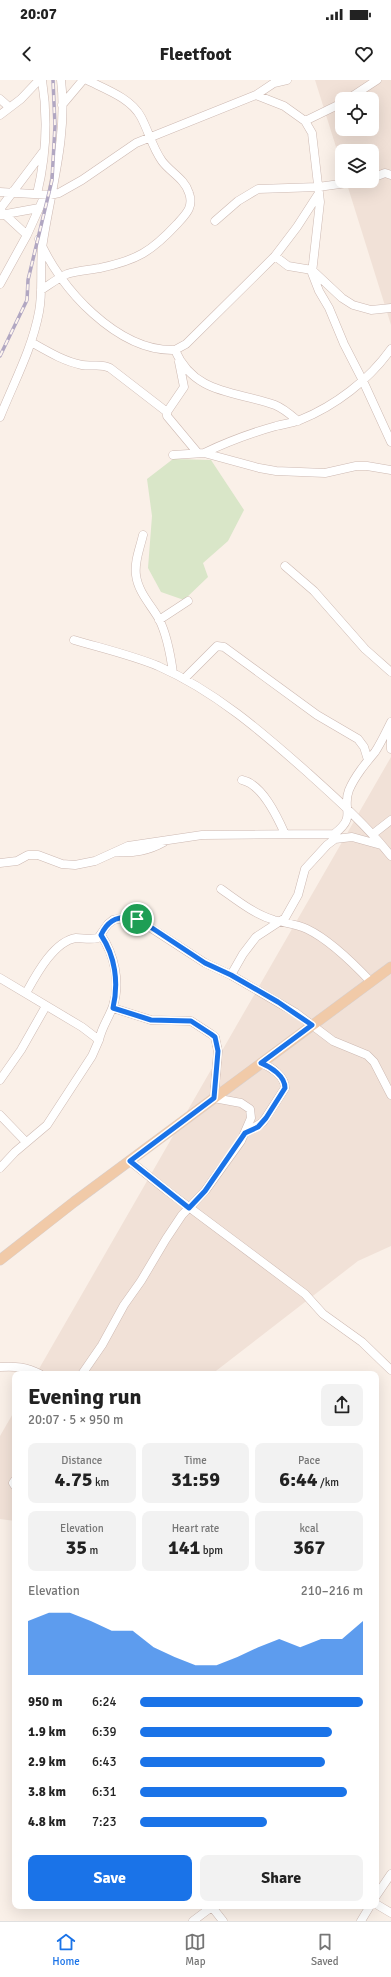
<!DOCTYPE html>
<meta charset="utf-8">
<style>
body{margin:0;font-family:Signika,sans-serif;background:#f2f2f2;color:#222;height:100vh;display:flex;flex-direction:column;font-size:15px;white-space:nowrap}
*{box-sizing:border-box;margin:0}
p{font-size:13px;color:#767676}
.icon{flex:none;width:22px;height:22px;fill:none;stroke:currentColor;stroke-width:2;stroke-linecap:round;stroke-linejoin:round}
.map{position:relative;flex:1;overflow:hidden}
.panel{position:absolute;left:12px;top:1291px;width:367px;height:538px;display:flex;flex-direction:column;background:#fff;border-radius:8px;box-shadow:0 4px 16px #0002}
.panel>*{flex:none}
.fabs{position:absolute;left:335px;top:12px;display:grid;gap:8px}
.fabs a{display:grid;place-items:center;width:44px;height:44px;border-radius:8px;background:#fff;box-shadow:0 4px 16px #0002;font-size:20px}
.pin{position:absolute;display:grid;place-items:center;width:34px;height:34px;color:#fff;margin:-17px;border:2px solid #fff;border-radius:50%;box-shadow:0 1px 4px #0007}
.round{display:grid;place-items:center;flex:none;width:42px;height:42px;border-radius:8px;background:#f2f2f2}
.summary{display:flex;align-items:center;justify-content:space-between;height:68px;padding:0 16px}
h1{font-size:22px;font-weight:700;line-height:30px}
.figures{display:grid;grid-template-columns:repeat(3,1fr);gap:6px;height:68px;padding:4px 16px}
.figures div{display:grid;align-content:center;border-radius:8px;background:#f2f2f2;text-align:center}
.figures b{font-size:20px;font-weight:700}
.figures small{font-size:11px;font-weight:400}
.figures p{font-size:11px}
.chart{height:112px;padding:8px 16px}
.chart p{display:flex;justify-content:space-between}
.chart svg{width:100%;height:72px;margin-top:4px;fill:#1a73e8;opacity:.7}
.button{display:flex;gap:8px;margin-top:auto;padding:8px 16px}
.button a{flex:1;height:46px;border-radius:8px;background:#1a73e8;color:#fff;font-size:16px;font-weight:700;line-height:46px;text-align:center}
.button a+a{background:#f2f2f2;color:#222}
ul{padding:0 16px;list-style:none;font-size:13px}
li{display:grid;grid-template-columns:64px 48px 1fr;align-items:center;height:30px}
li i{height:10px;border-radius:5px;background:#1a73e8}
.status{display:flex;justify-content:space-between;align-items:center;height:28px;padding:0 20px;background:#fff;direction:ltr}
.status svg{height:11px;fill:currentColor}
header{display:flex;justify-content:space-between;align-items:center;height:52px;padding:0 16px;background:#fff;font-size:18px;font-weight:700}
.tab-bar{display:flex;justify-content:space-around;align-items:center;height:56px;border-top:1px solid #e0e0e0;background:#fff;font-size:11px;color:#767676}
.tab-bar a{display:grid;justify-items:center;gap:2px}
.tab-bar .on{color:#1a73e8}
.map>svg:first-child{display:block}
</style>
<div class="status"><b>20:07</b><svg viewBox="0 0 49 12"><path d="M0 12V9h3v3zM5 12V6h3v6zM10 12V3h3v9zM15 12V0h3v12zM26 1h20v11H26zM47 4h2v5h-2z"/></svg></div>
<header><svg class="icon" aria-label="back" viewBox="0 0 24 24"><path d="M15 5l-7 7 7 7"/></svg>Fleetfoot<svg class="icon" aria-label="heart" viewBox="0 0 24 24"><path d="M12 20l-8-8c-3-5 5-10 8-4 3-6 11-1 8 4z"/></svg></header>
<div class="map">
<svg width="391" height="1841" viewBox="0 0 391 1841">
<rect width="100%" height="100%" fill="#faf0e8"/>
<path fill="#f1e1d7" fill-rule="evenodd" d="M315,0H391V245L346,101H372V71H342V86ZM342,19H372V49H342Z
M391,677V1166L358,1181L212,1294H36Z
M15,1330V1441L0,1439V1356Z"/>
<path fill="#d9e6c8" d="M173,379L211,380L244,430L228,461L203,483L208,497L184,520L161,512L148,488L152,436L147,399Z"/>
<g fill="none" stroke-linecap="round" stroke-linejoin="round">
<g stroke="#cdb9b2" stroke-width="9">
<path id="minor" d="M256,15L284,26L305,41L312,53L320,122L312,193L319,211L329,228L344,264L363,301L391,362
M0,19L9,27
M348,19L377,0
M62,25L83,0
M0,35L21,19L39,0
M305,41L342,23
M372,98L385,93L391,95
M0,112L50,115L59,113L82,100L136,63L256,15L274,3L287,0
M37,114C46,77 48,37 42,0
M0,129L43,72
M1,131L27,155
M0,135L39,128
M215,141L238,121L258,109L318,107L362,101
M39,159C59,208 118,272 175,270C194,315 237,311 275,325C283,328 291,335 298,341
M275,176L288,186L312,190L342,218L353,225L371,230L391,228
M0,204L27,155L45,115
M41,210C49,205 58,198 67,194C77,191 89,190 100,188C137,180 151,172 177,144C186,134 194,127 189,113C185,99 170,92 162,81C152,67 149,52 141,37C131,18 105,9 87,0
M31,262C47,271 63,281 82,285C92,287 101,283 110,288L167,332
M175,270L186,264L275,176L297,147L319,113
M179,282L184,307L167,332V336L197,372
M0,337C14,302 32,269 39,232C43,211 40,189 42,168C50,112 68,57 61,0
M204,373C227,362 251,353 276,346C284,344 292,343 300,340C335,326 369,300 391,269
M173,375L204,373L259,388L276,391L325,393L356,386H367L391,390
M143,455C140,468 134,482 136,495C138,512 151,525 159,539C166,553 171,578 173,593
M285,486L314,511L365,569L391,592
M159,540L188,521
M74,560C101,568 131,575 158,586C215,611 262,652 307,692C337,719 366,745 391,776
M184,599L217,566L224,567L317,635L358,659L364,667L368,680
M391,653V669
M242,700C262,704 277,736 285,754
M373,754L391,740
M116,772C134,773 148,771 164,762
M0,783L17,781L28,775H38L62,784L75,785L95,781L128,766L202,755L334,754C358,736 341,730 349,710C355,696 365,684 375,672C381,663 386,652 391,642
M221,809C238,821 254,834 274,840C285,843 297,844 307,849C328,859 355,885 371,902
M231,895L243,874L256,857L285,838L298,815L305,789L327,765L335,759L352,757L381,765
M0,898L82,947L99,960L92,976L47,1045L15,1072L0,1088
M26,913C36,895 54,861 76,858C83,858 90,860 98,858L108,844L113,840L129,837L137,839L205,883L231,895L296,933L333,961L367,975L374,982L391,1015
M99,960C102,946 109,938 113,926C121,902 114,874 101,855
M0,1000L21,970L46,926
M0,1035L26,1062
M245,1053L263,1042L285,1008C285,996 271,987 261,983
M130,1081L166,1110L305,1214L323,1234L362,1262L391,1290
M0,1287C16,1286 26,1287 40,1294
M82,1294L102,1265L124,1225L141,1201L166,1159L182,1135L205,1111L241,1061L251,1038L250,1029L241,1023L214,1018L218,971L215,957L211,954L191,941L151,940L113,928
M15,1400L13,1403L15,1406
M376,1816L391,1794
M376,1824L391,1833
M212,1827L223,1841
M193,1841L213,1826
M361,1841L370,1826"/>
</g>
<g stroke="#d7cfce" stroke-width="11">
<path id="major" d="M0,1180L74,1122L391,887"/>
</g>
<use href="#minor" stroke="#fff" stroke-width="8"/>
<use href="#major" stroke="#f1caa8" stroke-width="10"/>
<g stroke="#b1a7c2" stroke-width="3.5">
<path id="rail" d="M0,276L27,220L28,200L52,100L55,46L53,0"/>
</g>
<use href="#rail" stroke="#fdf4ee" stroke-width="2" stroke-dasharray="6" stroke-linecap="butt"/>
</g>
<g fill="none" stroke-linecap="round" stroke-linejoin="round">
<g stroke="#fff" stroke-width="8">
<path id="route" d="M129,837L146,844L205,883L231,895L278,922L312,945L261,983C271,987 285,996 285,1008L266,1038L258,1047L245,1053L205,1111L189,1128L130,1081L214,1018L218,971L215,957L211,954L191,941L151,940L113,928C119,902 115,876 101,855C107,842 115,837 129,837Z"/>
</g>
<use href="#route" stroke="#1a73e8" stroke-width="5"/>
</g>
</svg>
<div class="fabs">
<a><svg class="icon" aria-label="locate" viewBox="0 0 24 24"><circle cx="12" cy="12" r="6"/><path d="M12 2v4M12 18v4M2 12h4M18 12h4"/></svg></a>
<a><svg class="icon" aria-label="layers" viewBox="0 0 24 24"><path d="M12 4l9 5-9 5-9-5zM3 14l9 5 9-5"/></svg></a>
</div>
<div class="pin" style="left:137px;top:839px;background:#1e9e55"><svg class="icon" aria-label="arrive" viewBox="0 0 24 24"><path d="M6 21V4h12l-3 4 3 4H6"/></svg></div>
<section class="panel">
<div class="summary"><div><h1>Evening run</h1><p>20:07 · 5 × 950 m</p></div><a class="round"><svg class="icon" aria-label="share" viewBox="0 0 24 24"><path d="M12 15V3M7 8l5-5 5 5M5 13v7h14v-7"/></svg></a></div>
<div class="figures">
<div><p>Distance</p><b>4.75<small> km</small></b></div>
<div><p>Time</p><b>31:59</b></div>
<div><p>Pace</p><b>6:44<small> /km</small></b></div>
</div>
<div class="figures">
<div><p>Elevation</p><b>35<small> m</small></b></div>
<div><p>Heart rate</p><b>141<small> bpm</small></b></div>
<div><p>kcal</p><b>367</b></div>
</div>
<div class="chart"><p><span>Elevation</span>210–216 m</p>
<svg viewBox="0 0 160 44" preserveAspectRatio="none"><path d="M0 44V11L10 6L20 6L30 11L40 17L50 17L60 27L70 33L80 38L90 38L100 33L110 27L120 22L130 27L140 22L150 22L160 11V44z"/></svg>
</div>
<ul>
<li><b>950 m</b>6:24<i style="width:100%"></i></li>
<li><b>1.9 km</b>6:39<i style="width:86%"></i></li>
<li><b>2.9 km</b>6:43<i style="width:83%"></i></li>
<li><b>3.8 km</b>6:31<i style="width:93%"></i></li>
<li><b>4.8 km</b>7:23<i style="width:57%"></i></li>
</ul>
<div class="button"><a>Save</a><a>Share</a></div>
</section>
</div>
<nav class="tab-bar">
<a class="on"><svg class="icon" aria-label="home" viewBox="0 0 24 24"><path d="M3 11l9-7 9 7M6 9v11h12V9"/></svg>Home</a>
<a><svg class="icon" aria-label="map" viewBox="0 0 24 24"><path d="M3 6l6-2 6 2 6-2v14l-6 2-6-2-6 2zM9 4v14M15 6v14"/></svg>Map</a>
<a><svg class="icon" aria-label="saved" viewBox="0 0 24 24"><path d="M7 4h10v16l-5-4-5 4z"/></svg>Saved</a>
</nav>
